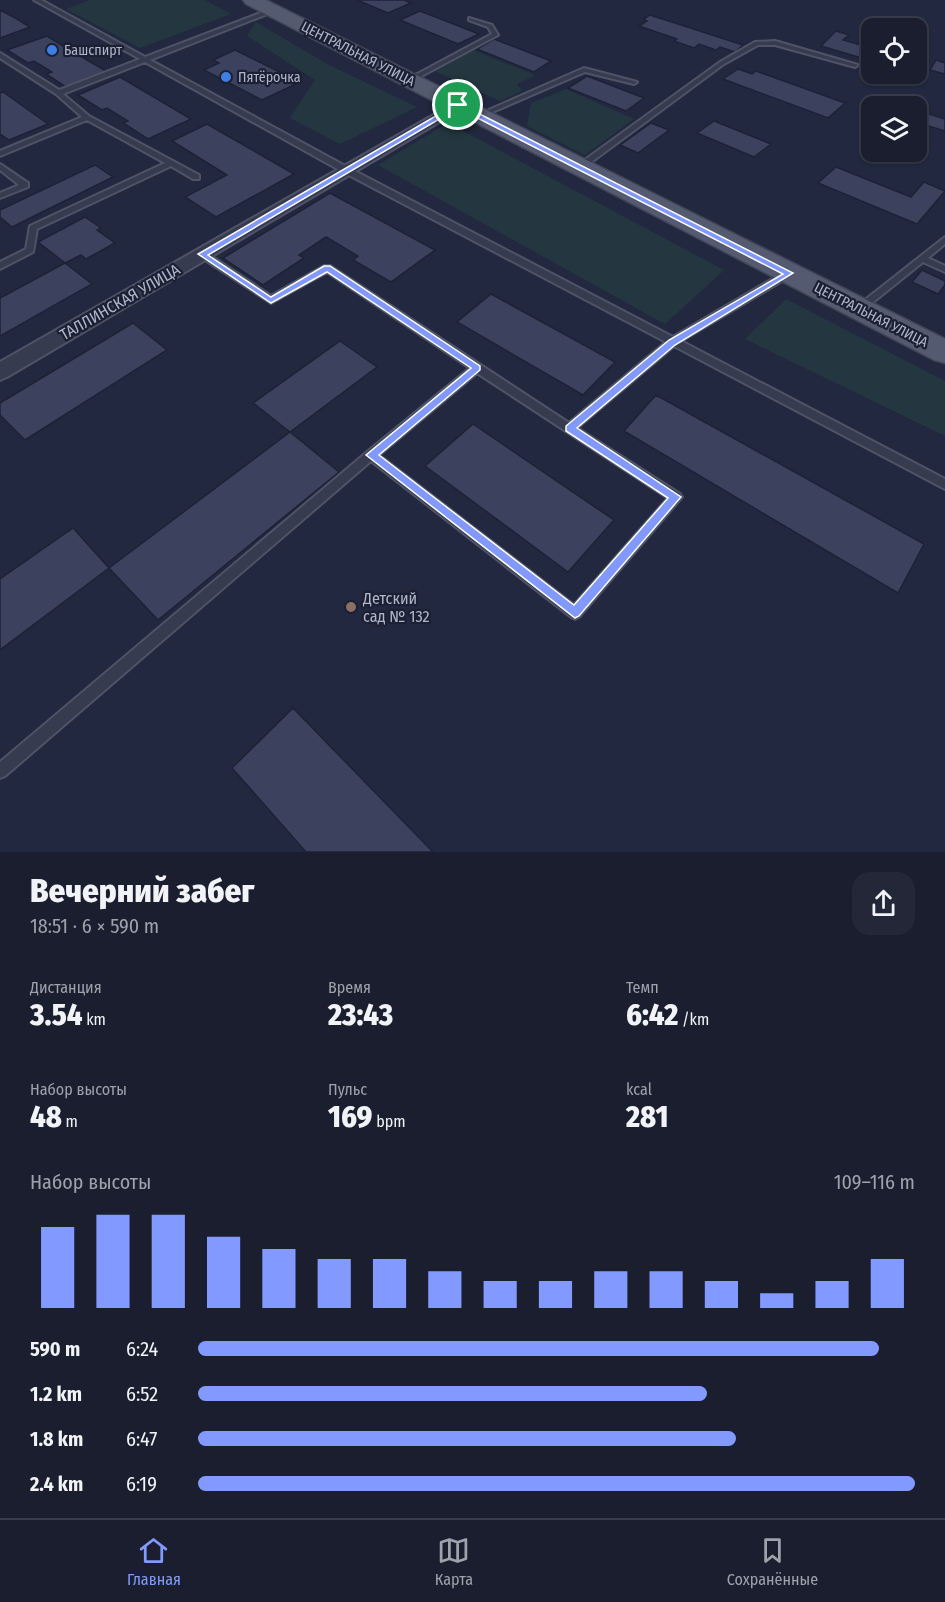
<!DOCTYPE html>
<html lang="ru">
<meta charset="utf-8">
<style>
body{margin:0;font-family:"Fira Sans Condensed",sans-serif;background:#232737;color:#f1f3f6;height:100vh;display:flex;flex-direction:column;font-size:22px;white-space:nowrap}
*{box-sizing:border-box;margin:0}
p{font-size:20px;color:#9fa2aa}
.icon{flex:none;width:33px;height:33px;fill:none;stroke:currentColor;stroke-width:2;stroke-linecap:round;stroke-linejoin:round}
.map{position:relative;height:852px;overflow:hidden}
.details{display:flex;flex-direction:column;background:#1a1e2f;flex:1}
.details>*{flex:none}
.buttons{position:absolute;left:861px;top:18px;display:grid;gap:12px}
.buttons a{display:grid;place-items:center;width:66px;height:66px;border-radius:12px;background:#1a1e2f;box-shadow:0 2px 4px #0004,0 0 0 2px #383c4b;font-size:30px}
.pin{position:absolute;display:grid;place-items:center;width:51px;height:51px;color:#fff;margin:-26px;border:3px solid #fff;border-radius:50%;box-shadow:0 2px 6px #0007}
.round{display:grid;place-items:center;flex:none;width:63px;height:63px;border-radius:18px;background:#232737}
.head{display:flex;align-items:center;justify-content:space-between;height:102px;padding:0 30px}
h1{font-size:33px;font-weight:800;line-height:45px}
.metrics{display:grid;grid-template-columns:repeat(3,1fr);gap:9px;height:102px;padding:6px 30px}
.metrics div{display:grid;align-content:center}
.metrics b{font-size:30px;font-weight:800}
.metrics small{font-size:16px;font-weight:400}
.metrics p{font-size:16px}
.chart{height:168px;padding:12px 30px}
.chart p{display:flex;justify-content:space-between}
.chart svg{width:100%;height:108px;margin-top:6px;stroke:#8299ff;stroke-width:6}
ul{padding:0 30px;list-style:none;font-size:20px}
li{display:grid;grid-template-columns:96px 72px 1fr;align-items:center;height:45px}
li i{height:15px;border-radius:8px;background:#8299ff}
.menu{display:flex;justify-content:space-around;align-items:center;height:84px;border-top:2px solid #383c4b;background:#1a1e2f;font-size:16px;color:#9fa2aa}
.menu a{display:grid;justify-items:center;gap:3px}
.menu .selected{color:#8299ff}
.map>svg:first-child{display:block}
</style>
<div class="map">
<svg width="945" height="852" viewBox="0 0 945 852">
<rect width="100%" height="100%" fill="#22283f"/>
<path fill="#243740" d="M90,0H205L231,14L140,48L66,9Z
M256,22L327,64L417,107L340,144L290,118L315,80L247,36Z
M473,50L535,75L517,84L522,91L500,101L435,71Z
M566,89L634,119L585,155L527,126L531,103Z
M448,123L724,270L665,324L378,165Z
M786,299L945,381V436L745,339Z"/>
<path fill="#3c425e" stroke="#1d2236" stroke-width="1.5" d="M357,0H404L411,3L388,13Z
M0,10L17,19L30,27L0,38Z
M420,11L479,34L458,44L400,20Z
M650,15L743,45L735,52L720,47L716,50L699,44L694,48L674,41L677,39L639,26L647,21L644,19Z
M836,31L849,35L843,40L864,46L868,42L872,43V61L821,46Z
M47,36L63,46L106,71L66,87L46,74L52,72L34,61L28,63L7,50Z
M494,39L551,61L534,72L477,49Z
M235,50L300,82L262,100L204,70L219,63L213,60Z
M936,60L945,63V74L930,70Z
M738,69L752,74L756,71L845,103L828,118L723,79Z
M587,76L644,98L626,111L568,88Z
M120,77L191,119L148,139L123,123L128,121L107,108L102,110L78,95Z
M3,92L48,124L9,140L0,134V93Z
M916,110L945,119V131L916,122Z
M714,121L771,144L754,157L697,133Z
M651,123L669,130L638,153L620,145Z
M207,124L294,174L216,217L185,197L227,175L172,141Z
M95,165L113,177L12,227L0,217V210Z
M836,167L911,197L924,182L945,191L917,224L818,183Z
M330,193L435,250L391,282L353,260L358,256L326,237L299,255L304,258L263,285L223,258Z
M85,217L101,228L97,230L115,243L86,259L81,255L65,263L38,242Z
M65,263L92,284L0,336V298Z
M922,270L945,281V285L938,294L912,282Z
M491,294L615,362L583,395L457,322Z
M133,323L167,350L25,440L0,415V403Z
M340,341L377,367L290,432L253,403Z
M656,395L924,544L898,593L624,431Z
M473,424L614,520L568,572L425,466Z
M290,432L339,472L158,620L109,568Z
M73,528L109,568L0,650V579Z
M293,708L433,852H306L232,768Z"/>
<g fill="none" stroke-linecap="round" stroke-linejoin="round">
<g stroke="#4e5367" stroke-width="4">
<path id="lane" d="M34,0H41L145,57L271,9H275V11L150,60L349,168L673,337L786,271H792V275L681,341L945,479V489L674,346L577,428L680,494L682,497L579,617L575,619L571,617L371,461L5,776L0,778V762L367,452L470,368L327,272L271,303L199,256V252H205L271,296L324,266H330L569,423L666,342L343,172L145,62L63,94L89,116L199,175V179H193L171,166L37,229L33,252L0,269V262L26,249L30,226L165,163L87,120L0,156V151L82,117L56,94L0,58V53L59,90L140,59ZM477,373L668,498L574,605L379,455Z
M469,18L492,25L498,35L412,81H408V79L492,34L488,27L469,20Z
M775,41L858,65L855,67L775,45H758L724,64L582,169L575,167L720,62L755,42Z
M584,68L637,82L634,84L585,72L481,117L475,116Z
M0,164L28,183V187L0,198V193L19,185L0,170Z
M945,237V244L928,258L945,266V272L923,262L862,311H856L854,309L856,307Z"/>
</g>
<g stroke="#4e5367" stroke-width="4">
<path id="street" d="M458,101L465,105L463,108L7,377L0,380V362Z"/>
</g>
<g stroke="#3f4458" stroke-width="3">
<path id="primary" d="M243,0H266L945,339V363L934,360L246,4Z"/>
</g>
<use href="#lane" fill="#363b4f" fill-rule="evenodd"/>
<use href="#street" fill="#363b4f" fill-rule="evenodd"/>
<use href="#primary" fill="#545a6f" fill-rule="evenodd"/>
</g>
<path fill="#8299ff" stroke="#fff" stroke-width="1.5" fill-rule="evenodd" d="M458,103L793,273L675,345L577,428L681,497L579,616L575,618L366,455L471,368L327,272L271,303L198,254ZM458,108L783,274L669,340L566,426V431L668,498L574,605L379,455L480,370V366L330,266H324L271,297L208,255Z"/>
<g fill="#3f7fe0" stroke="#1b2034" stroke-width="2">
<circle cx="52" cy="50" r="6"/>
<circle cx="226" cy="77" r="6"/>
</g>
<circle fill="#8d6e63" stroke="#1b2034" stroke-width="2" cx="351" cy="607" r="6"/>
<g text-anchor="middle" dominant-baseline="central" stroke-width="4.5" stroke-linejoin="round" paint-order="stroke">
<g font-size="14" fill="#b2b6ca" stroke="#1b2034" text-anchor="start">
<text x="64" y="50">Башспирт</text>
<text x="238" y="77">Пятёрочка</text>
</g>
<g font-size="14" fill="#b2b6ca" stroke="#1b2034">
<text transform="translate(358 54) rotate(27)">ЦЕНТРАЛЬНАЯ УЛИЦА</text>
<text transform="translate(871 315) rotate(27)">ЦЕНТРАЛЬНАЯ УЛИЦА</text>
</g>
<g font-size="16" fill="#b2b6ca" stroke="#1b2034">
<text transform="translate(120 302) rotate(-30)">ТАЛЛИНСКАЯ УЛИЦА</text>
</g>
<g font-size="16" fill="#b2b6ca" stroke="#1b2034" text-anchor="start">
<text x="363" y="598">Детский<tspan x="363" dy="18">сад № 132</tspan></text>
</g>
</g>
</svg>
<div class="buttons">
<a><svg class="icon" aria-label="locate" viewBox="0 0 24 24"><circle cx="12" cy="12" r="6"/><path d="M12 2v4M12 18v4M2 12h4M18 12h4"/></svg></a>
<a><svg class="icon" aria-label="layers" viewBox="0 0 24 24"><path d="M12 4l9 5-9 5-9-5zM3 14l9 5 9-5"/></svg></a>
</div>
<div class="pin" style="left:458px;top:105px;background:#1e9e55"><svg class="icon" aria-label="arrive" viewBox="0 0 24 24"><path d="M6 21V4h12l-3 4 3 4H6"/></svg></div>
</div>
<section class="details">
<div class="head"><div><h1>Вечерний забег</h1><p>18:51 · 6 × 590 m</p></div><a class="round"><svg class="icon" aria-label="share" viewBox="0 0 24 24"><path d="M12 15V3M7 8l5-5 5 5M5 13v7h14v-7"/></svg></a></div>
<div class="metrics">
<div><p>Дистанция</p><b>3.54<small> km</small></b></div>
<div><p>Время</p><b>23:43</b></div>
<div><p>Темп</p><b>6:42<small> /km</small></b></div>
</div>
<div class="metrics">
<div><p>Набор высоты</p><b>48<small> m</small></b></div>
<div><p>Пульс</p><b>169<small> bpm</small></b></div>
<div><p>kcal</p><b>281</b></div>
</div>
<div class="chart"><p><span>Набор высоты</span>109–116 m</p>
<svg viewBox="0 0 160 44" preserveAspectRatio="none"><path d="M5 44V11M15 44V6M25 44V6M35 44V15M45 44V20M55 44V24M65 44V24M75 44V29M85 44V33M95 44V33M105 44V29M115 44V29M125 44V33M135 44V38M145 44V33M155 44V24"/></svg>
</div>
<ul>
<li><b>590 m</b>6:24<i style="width:95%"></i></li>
<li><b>1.2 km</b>6:52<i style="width:71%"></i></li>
<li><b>1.8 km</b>6:47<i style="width:75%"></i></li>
<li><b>2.4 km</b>6:19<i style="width:100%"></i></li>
</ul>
</section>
<nav class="menu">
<a class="selected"><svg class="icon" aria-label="home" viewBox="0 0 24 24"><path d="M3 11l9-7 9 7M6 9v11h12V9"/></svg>Главная</a>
<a><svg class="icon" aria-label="map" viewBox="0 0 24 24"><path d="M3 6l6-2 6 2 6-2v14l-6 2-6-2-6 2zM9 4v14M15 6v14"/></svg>Карта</a>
<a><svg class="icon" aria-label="saved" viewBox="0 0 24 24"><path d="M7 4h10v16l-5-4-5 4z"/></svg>Сохранённые</a>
</nav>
